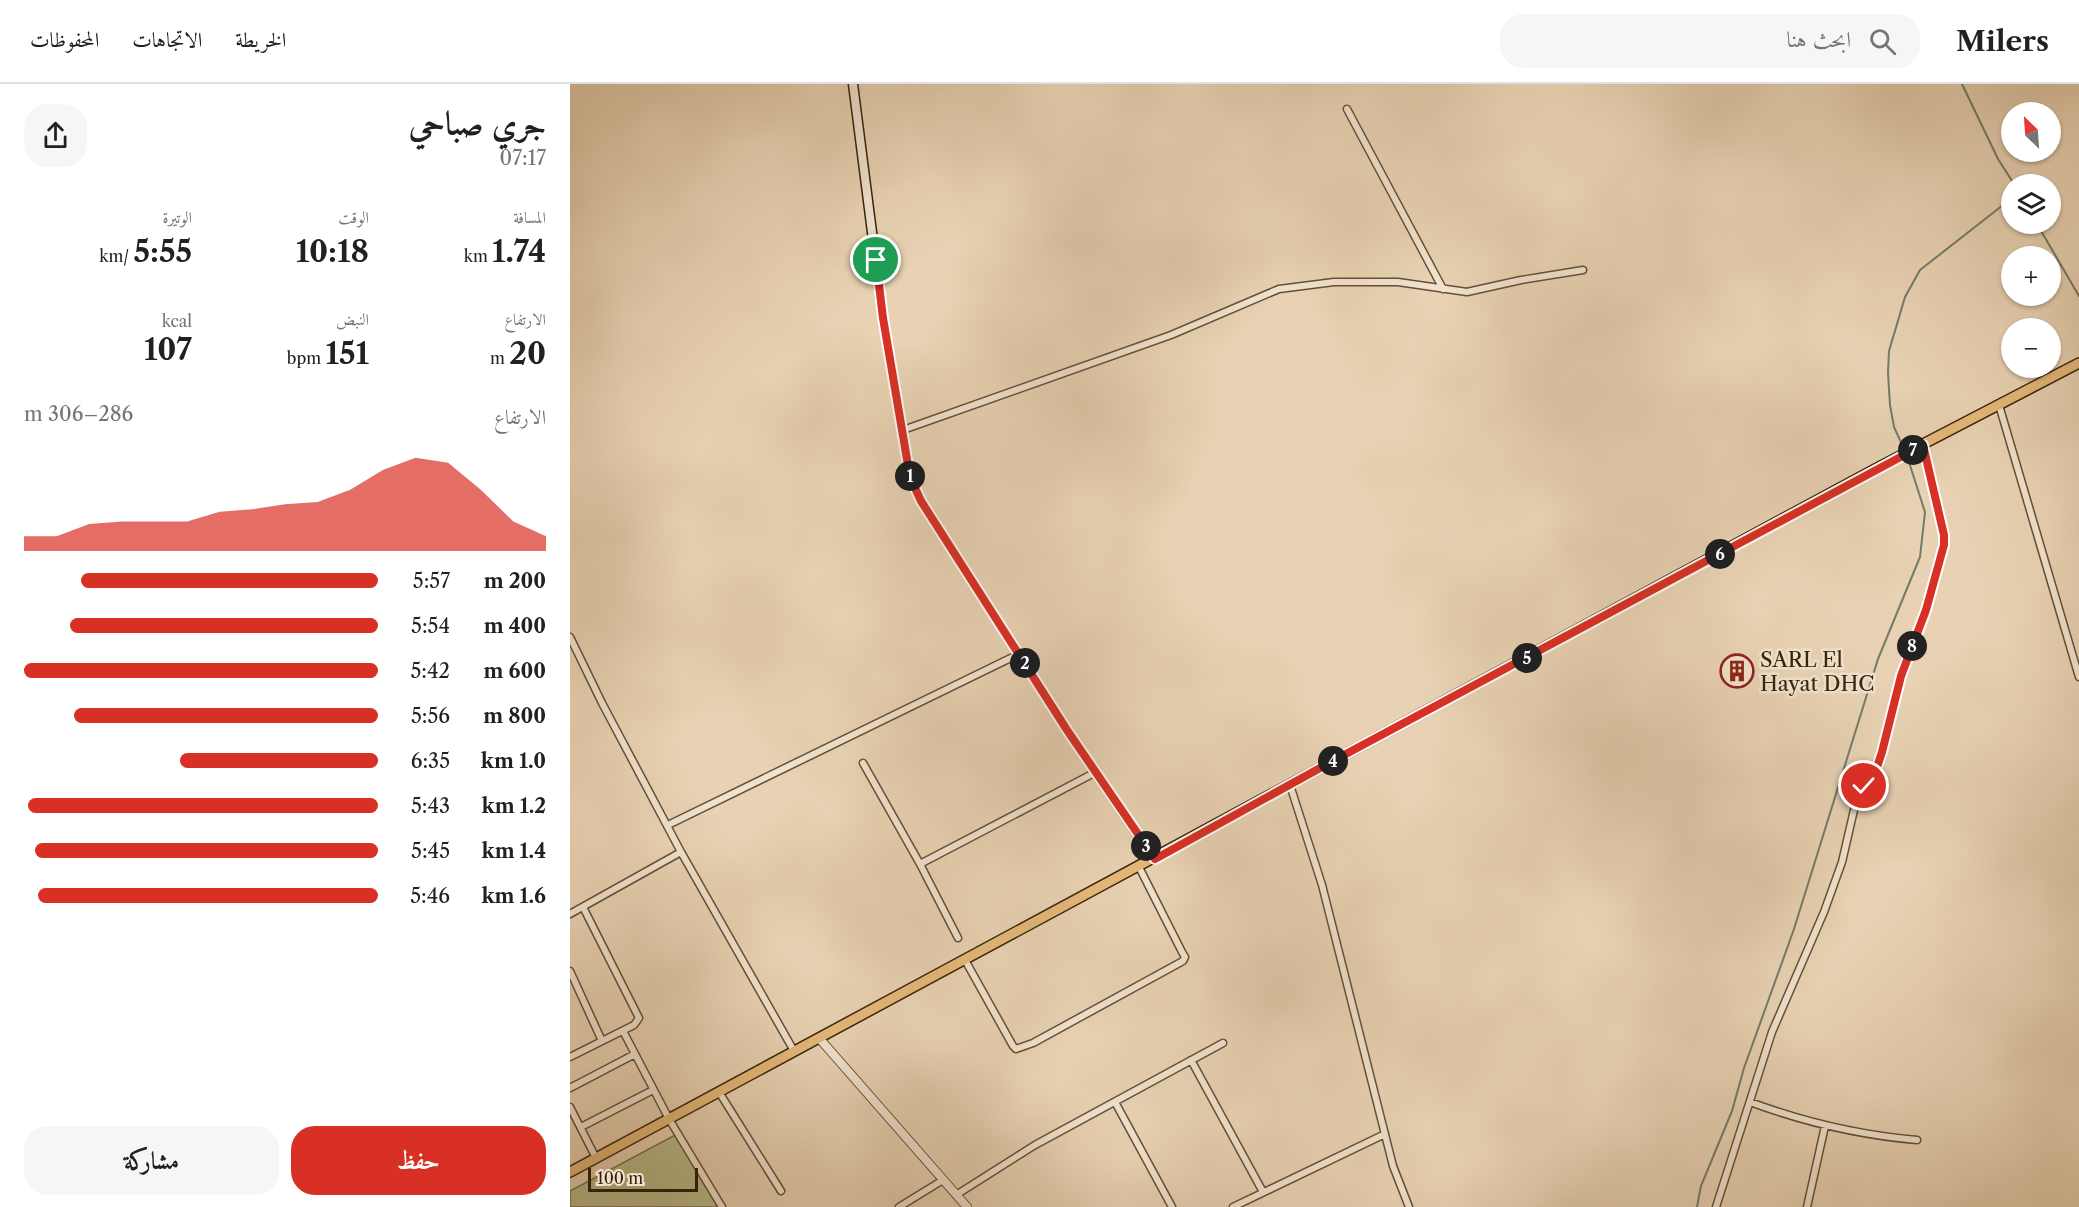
<!DOCTYPE html>
<html lang="ar">
<meta charset="utf-8">
<style>
body{margin:0;font-family:"Libre Caslon Text",Amiri,serif;background:#f6f6f6;color:#202124;direction:rtl;height:100vh;display:flex;flex-direction:column;font-size:22px;white-space:nowrap}
*{box-sizing:border-box;margin:0}
p{font-size:20px;color:#757577}
.icon{flex:none;width:33px;height:33px;fill:none;stroke:currentColor;stroke-width:2;stroke-linecap:round;stroke-linejoin:round}
.map{position:relative;flex:1;overflow:hidden;direction:ltr}
.details{display:flex;flex-direction:column;background:#fff;width:570px}
.details>*{flex:none}
.needle{width:39px;rotate:335deg}
.tools{position:absolute;left:1431px;top:18px;display:grid;gap:12px}
.tools a{display:grid;place-items:center;width:60px;height:60px;border-radius:50%;background:#fff;box-shadow:0 2px 4px #0004;font-size:30px}
.scale{position:absolute;left:18px;bottom:15px;width:110px;box-sizing:border-box;padding-left:6px;border:3px solid #39230b;border-top:0;font-size:16px;line-height:21px;white-space:nowrap;color:#39230b;-webkit-text-stroke:4px #f0e2ce;paint-order:stroke}
.pin{position:absolute;display:grid;place-items:center;width:51px;height:51px;color:#fff;margin:-26px;border:3px solid #fff;border-radius:50%;box-shadow:0 2px 6px #0007}
.km{position:absolute;width:30px;height:30px;margin:-15px;border-radius:50%;background:#222;color:#fff;font-size:16px;line-height:30px;text-align:center}
.round{display:grid;place-items:center;flex:none;width:63px;height:63px;border-radius:24px;background:#f6f6f6}
.head{display:flex;align-items:center;justify-content:space-between;height:102px;padding:0 24px}
h1{font-size:33px;font-weight:800;line-height:45px}
.stats{display:grid;grid-template-columns:repeat(3,1fr);gap:9px;height:102px;padding:6px 24px}
.stats div{display:grid;align-content:center}
.stats b{font-size:30px;font-weight:800}
.stats small{font-size:16px;font-weight:400}
.stats p{font-size:16px}
.chart{height:168px;padding:12px 24px}
.chart p{display:flex;justify-content:space-between}
.chart svg{width:100%;height:108px;margin-top:6px;fill:#d93025;opacity:.7}
.button{display:flex;gap:12px;margin-top:auto;padding:12px 24px}
.button a{flex:1;height:69px;border-radius:24px;background:#d93025;color:#fff;font-size:24px;font-weight:800;line-height:69px;text-align:center}
.button a+a{background:#f6f6f6;color:#202124}
ul{padding:0 24px;list-style:none;font-size:20px}
li{display:grid;grid-template-columns:96px 72px 1fr;align-items:center;height:45px}
li i{height:15px;border-radius:8px;background:#d93025}
header{display:flex;align-items:center;gap:36px;box-sizing:border-box;height:84px;padding:0 30px;background:#fff;border-bottom:2px solid #e0e0e0}
header strong{font-size:28px}
nav{display:flex;gap:33px;margin-inline-start:auto;font-size:21px}
.search{width:420px;height:54px;background:#f6f6f6;display:flex;align-items:center;gap:15px;box-sizing:border-box;padding:0 21px;border-radius:24px;color:#757577;font-size:22px}
main{display:flex;flex:1;min-height:0}
.map>svg:first-child{display:block}
</style>
<header>
<strong>Milers</strong>
<div class="search"><svg class="icon" aria-label="search" viewBox="0 0 24 24"><circle cx="10" cy="10" r="6"/><path d="M15 15l6 6"/></svg>ابحث هنا</div>
<nav><a>الخريطة</a><a>الاتجاهات</a><a>المحفوظات</a></nav>
</header>
<main>
<div class="map">
<svg width="1509" height="1123" viewBox="0 0 1509 1123">
<rect width="100%" height="100%" fill="#e8d2b3"/>
<filter id="stains"><feTurbulence type="fractalNoise" baseFrequency=".00333" numOctaves="4"/><feColorMatrix values="0 0 0 0 .2 0 0 0 0 .09 0 0 0 0 .02 0 0 0 .5 -.17"/></filter>
<radialGradient id="worn" r=".72"><stop offset=".6" stop-color="#630" stop-opacity="0"/><stop offset="1" stop-color="#630" stop-opacity=".3"/></radialGradient>
<path fill="#b8bb8b" stroke="#786f4b" stroke-width="1.5" d="M107,1050L150,1123H0V1107Z"/>
<g fill="none" stroke-linecap="round" stroke-linejoin="round">
<path stroke="#727c69" stroke-width="2" d="M1392,0L1428,75L1444,100
M1467,140L1509,212
M1335,367L1324,343L1320,321L1318,289L1319,267L1335,213L1350,186L1442,114
M1127,1123L1131,1102L1162,1027L1174,984L1224,845L1308,575L1350,473L1355,428L1337,372"/>
<g stroke="#654f35" stroke-width="9">
<path id="minor" d="M777,25L873,205
M1429,321L1509,593
M333,346L601,251L709,205L764,198H828L897,208L951,196L1013,186
M0,553L32,619L111,768
M293,679L350,780L388,854
M720,701L752,801L823,1082L839,1123
M98,741L449,570
M350,780L526,688
M0,830L111,768L224,967
M395,876L443,962L446,965L463,959L613,877L615,873L612,868L569,783
M0,887L32,957
M53,947L99,1035L152,1123
M0,973L64,941L69,934L13,823
M621,976L693,1108
M0,1004L65,970
M149,1008L211,1107
M545,1018L602,1123
M1180,1018C1234,1038 1289,1051 1347,1056
M0,1023L26,1074
M11,1043L83,1006
M386,1111L465,1061L653,959
M329,1123L373,1096
M663,1123L815,1050
M1146,1123L1202,948L1254,828L1272,778L1284,726L1312,668L1331,592L1361,509L1374,461V451L1353,361
M1237,1123L1255,1042"/>
</g>
<g stroke="#654f35" stroke-width="10">
<path id="tertiary" d="M249,954L397,1123"/>
</g>
<g stroke="#39230b" stroke-width="11">
<path id="secondary" d="M283,0L313,234L340,393L351,417L497,646L584,775"/>
</g>
<g stroke="#39230b" stroke-width="12">
<path id="primary" d="M0,1088L1309,383L1509,279"/>
</g>
<use href="#minor" stroke="#f0e2ce" stroke-width="6"/>
<use href="#tertiary" stroke="#f0e2ce" stroke-width="8"/>
<use href="#secondary" stroke="#f0e2ce" stroke-width="8"/>
<use href="#primary" stroke="#e4b97a" stroke-width="9"/>
</g>
<g fill="none" stroke-linecap="round" stroke-linejoin="round">
<g stroke="#fff" stroke-width="12">
<path id="route" d="M306,176L313,234L340,393L351,417L497,646L585,775L761,678L1353,361L1374,451V461L1356,526L1331,592L1312,668L1308,680L1294,702"/>
</g>
<use href="#route" stroke="#d93025" stroke-width="8"/>
</g>
<defs>
<g id="building-ring" transform="scale(1.725)"><circle r="9.5" fill="#f0e2ce" stroke="#8f2418" stroke-width="1.5"/><path d="M-4-6H4V6H1V3H-1V6H-4ZM-2.5-4.3h1.7v1.8h-1.7ZM.8-4.3h1.7v1.8H.8ZM-2.5-1h1.7V.8h-1.7ZM.8-1h1.7V.8H.8Z" fill="#8f2418"/></g>
</defs>
<g fill-rule="evenodd">
<use href="#building-ring" x="1167" y="587"/>
</g>
<g text-anchor="middle" dominant-baseline="central" stroke-width="5" stroke-linejoin="round" paint-order="stroke">
<g font-size="21" fill="#39230b" stroke="#f0e2ce" text-anchor="start">
<text x="1190" y="575">SARL El<tspan x="1190" dy="24">Hayat DHC</tspan></text>
</g>
</g>
<rect width="100%" height="100%" filter="url(#stains)"/>
<rect width="100%" height="100%" fill="url(#worn)"/>
</svg>
<div class="tools">
<a><svg class="needle" viewBox="-14 -14 28 28"><path d="M0-13l5 13h-10z" fill="#e53935"/><path d="M0 13l5-13h-10z" fill="#757577"/></svg></a>
<a><svg class="icon" aria-label="layers" viewBox="0 0 24 24"><path d="M12 4l9 5-9 5-9-5zM3 14l9 5 9-5"/></svg></a>
<a>+</a>
<a>−</a>
</div>
<div class="scale">100 m</div>
<div class="pin" style="left:306px;top:176px;background:#1e9e55"><svg class="icon" aria-label="arrive" viewBox="0 0 24 24"><path d="M6 21V4h12l-3 4 3 4H6"/></svg></div>
<div class="pin" style="left:1294px;top:702px;background:#d93025"><svg class="icon" aria-label="check" viewBox="0 0 24 24"><path d="M5 12l5 5 9-10"/></svg></div>
<b class="km" style="left:340px;top:392px">1</b>
<b class="km" style="left:455px;top:579px">2</b>
<b class="km" style="left:576px;top:762px">3</b>
<b class="km" style="left:763px;top:677px">4</b>
<b class="km" style="left:957px;top:574px">5</b>
<b class="km" style="left:1150px;top:470px">6</b>
<b class="km" style="left:1343px;top:366px">7</b>
<b class="km" style="left:1342px;top:562px">8</b>
</div>
<section class="details">
<div class="head"><div><h1>جري صباحي</h1><p>07:17</p></div><a class="round"><svg class="icon" aria-label="share" viewBox="0 0 24 24"><path d="M12 15V3M7 8l5-5 5 5M5 13v7h14v-7"/></svg></a></div>
<div class="stats">
<div><p>المسافة</p><b>1.74<small> km</small></b></div>
<div><p>الوقت</p><b>10:18</b></div>
<div><p>الوتيرة</p><b>5:55<small> /km</small></b></div>
</div>
<div class="stats">
<div><p>الارتفاع</p><b>20<small> m</small></b></div>
<div><p>النبض</p><b>151<small> bpm</small></b></div>
<div><p>kcal</p><b>107</b></div>
</div>
<div class="chart"><p><span>الارتفاع</span>286–306 m</p>
<svg viewBox="0 0 160 44" preserveAspectRatio="none"><path d="M0 44V38L10 38L20 33L30 32L40 32L50 32L60 28L70 27L80 25L90 24L100 19L110 11L120 6L130 8L140 19L150 32L160 38V44z"/></svg>
</div>
<ul>
<li><b>200 m</b>5:57<i style="width:84%"></i></li>
<li><b>400 m</b>5:54<i style="width:87%"></i></li>
<li><b>600 m</b>5:42<i style="width:100%"></i></li>
<li><b>800 m</b>5:56<i style="width:86%"></i></li>
<li><b>1.0 km</b>6:35<i style="width:56%"></i></li>
<li><b>1.2 km</b>5:43<i style="width:99%"></i></li>
<li><b>1.4 km</b>5:45<i style="width:97%"></i></li>
<li><b>1.6 km</b>5:46<i style="width:96%"></i></li>
</ul>
<div class="button"><a>حفظ</a><a>مشاركة</a></div>
</section>
</main>
